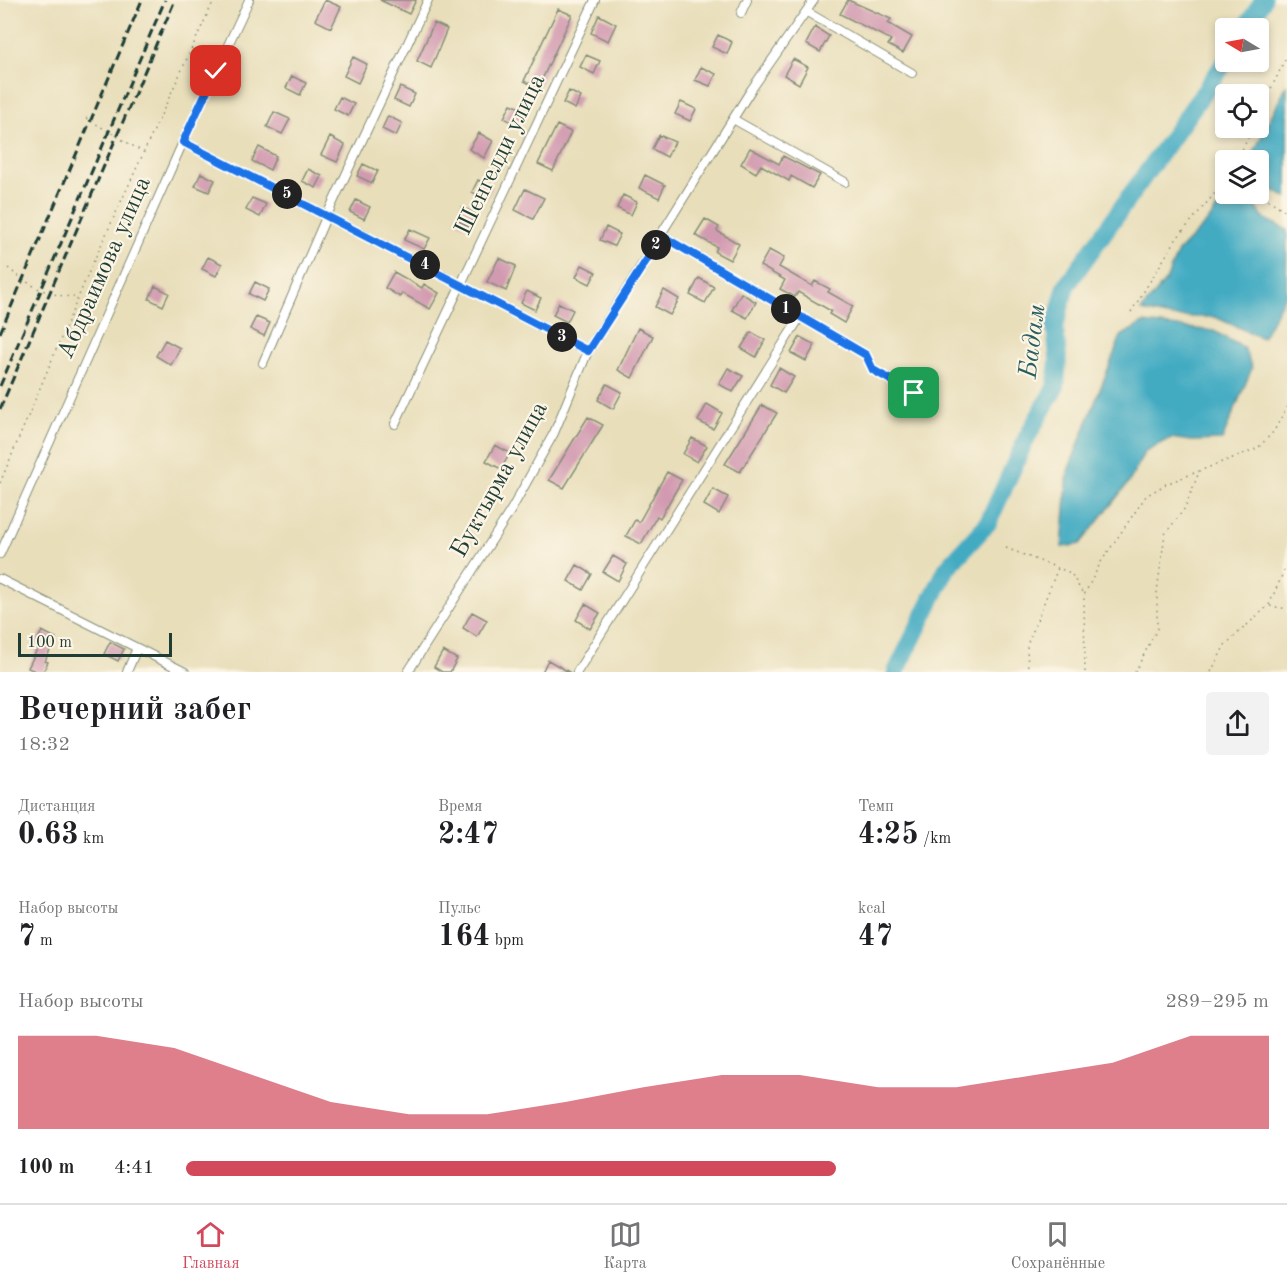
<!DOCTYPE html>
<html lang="ru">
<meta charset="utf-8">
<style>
body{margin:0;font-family:"Old Standard TT",serif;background:#f2f2f2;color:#202124;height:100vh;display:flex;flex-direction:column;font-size:22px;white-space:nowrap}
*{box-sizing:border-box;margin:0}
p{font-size:20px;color:#757577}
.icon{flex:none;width:33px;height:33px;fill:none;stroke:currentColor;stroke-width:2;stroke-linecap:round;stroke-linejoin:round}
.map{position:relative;height:672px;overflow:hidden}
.drawer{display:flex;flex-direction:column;background:#fff;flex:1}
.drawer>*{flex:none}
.needle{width:39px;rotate:280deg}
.controls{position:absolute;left:1215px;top:18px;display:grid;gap:12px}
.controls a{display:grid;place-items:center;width:54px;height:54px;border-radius:6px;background:#fff;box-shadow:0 3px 9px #0003;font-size:30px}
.scale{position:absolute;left:18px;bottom:15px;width:154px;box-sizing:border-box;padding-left:6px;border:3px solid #1f3d34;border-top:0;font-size:16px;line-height:21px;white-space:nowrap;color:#1f3d34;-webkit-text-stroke:4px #fcf5e5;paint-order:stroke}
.pin{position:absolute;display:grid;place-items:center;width:51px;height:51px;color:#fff;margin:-26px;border-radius:12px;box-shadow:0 3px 9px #0006}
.km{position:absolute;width:30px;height:30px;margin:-15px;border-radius:50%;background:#222;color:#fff;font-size:16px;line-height:30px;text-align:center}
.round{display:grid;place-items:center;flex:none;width:63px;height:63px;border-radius:6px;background:#f2f2f2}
.head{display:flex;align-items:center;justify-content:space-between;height:102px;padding:0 18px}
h1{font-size:33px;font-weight:700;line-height:45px}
.stats{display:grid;grid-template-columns:repeat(3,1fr);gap:9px;height:102px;padding:6px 18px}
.stats div{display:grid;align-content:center}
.stats b{font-size:30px;font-weight:700}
.stats small{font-size:16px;font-weight:400}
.stats p{font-size:16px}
.chart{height:168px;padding:12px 18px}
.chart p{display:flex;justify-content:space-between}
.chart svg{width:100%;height:108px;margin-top:6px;fill:#d1495b;opacity:.7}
ul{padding:0 18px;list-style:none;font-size:20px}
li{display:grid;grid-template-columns:96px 72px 1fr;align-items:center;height:45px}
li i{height:15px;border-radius:8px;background:#d1495b}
.menu{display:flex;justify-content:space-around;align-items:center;height:84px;border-top:2px solid #e0e0e0;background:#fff;font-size:16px;color:#757577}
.menu a{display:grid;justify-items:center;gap:3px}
.menu .on{color:#d1495b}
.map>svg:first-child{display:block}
</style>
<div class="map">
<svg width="1287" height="672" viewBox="0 0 1287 672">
<rect width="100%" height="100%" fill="#fcf5e5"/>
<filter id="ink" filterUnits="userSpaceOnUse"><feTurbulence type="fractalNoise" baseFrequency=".0167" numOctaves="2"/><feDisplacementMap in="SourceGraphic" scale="12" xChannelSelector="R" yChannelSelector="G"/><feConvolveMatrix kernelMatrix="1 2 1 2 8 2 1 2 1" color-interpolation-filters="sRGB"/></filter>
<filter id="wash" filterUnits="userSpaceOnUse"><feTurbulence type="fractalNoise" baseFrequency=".008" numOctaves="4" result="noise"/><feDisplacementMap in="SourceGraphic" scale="24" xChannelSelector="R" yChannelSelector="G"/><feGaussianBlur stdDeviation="1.35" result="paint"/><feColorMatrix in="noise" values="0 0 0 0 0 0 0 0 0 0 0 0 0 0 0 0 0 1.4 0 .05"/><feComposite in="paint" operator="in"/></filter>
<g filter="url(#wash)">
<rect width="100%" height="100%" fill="#e8deba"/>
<path fill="#43abc2" stroke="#31747b" stroke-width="1.5" d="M1287,84V198L1259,182L1258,160H1250Z
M1227,194C1244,193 1255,201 1262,217L1287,230L1286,294L1262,338L1215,317H1172L1141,311L1166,280L1178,252L1210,219Z
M1143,323L1214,331L1244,348L1252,368L1222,440L1191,441L1171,438L1145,451L1129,482L1080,544L1062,547L1068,471L1121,336Z"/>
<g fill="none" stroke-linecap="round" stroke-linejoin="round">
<path stroke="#43abc2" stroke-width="18" d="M1246,28L1263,0
M896,672L947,568L988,523L1027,437L1056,386L1058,358L1055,327L1066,286L1226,61"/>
</g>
<g id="blocks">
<path fill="#d29ab0" d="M325,0L341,7L331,28L315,20Z
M380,0H416L409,14Z
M848,0L891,19L888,23L912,37L903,53L888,45L891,40L840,14Z
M558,9L572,15L538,88L524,81Z
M599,15L616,24L608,41L591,33Z
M434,23L447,29L431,68L417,61Z
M815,27L829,36L820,52L806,44Z
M718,35L732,42L727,54L712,47Z
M586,55L600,61L594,74L580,67Z
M353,57L367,64L358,83L344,76Z
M793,59L808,67L799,84L784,75Z
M701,67L716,74L710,86L695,80Z
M292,76L306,83L300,95L286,88Z
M400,87L415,94L409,107L394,100Z
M569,91L581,97L575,109L563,103Z
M340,97L354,104L348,116L334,109Z
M681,102L696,109L690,121L675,114Z
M511,104L525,110L518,125L504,118Z
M274,112L290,119L282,134L267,127Z
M388,116L402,123L396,136L382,129Z
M557,125L571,132L553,171L538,164Z
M479,133L493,141L484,158L469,149Z
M659,135L675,142L667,157L652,149Z
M330,137L345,145L337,162L321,155Z
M259,147L276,156L270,170L252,161Z
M750,148L779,164L783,156L820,175L812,188L791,176L789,181L761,165L756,173L741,164Z
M363,164L378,171L372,183L357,176Z
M308,169L322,176L316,188L302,181Z
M201,173L215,180L209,192L195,186Z
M645,175L665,185L659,198L639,188Z
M478,180L492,187L486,199L472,192Z
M525,189L544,198L533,219L515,210Z
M623,195L637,202L631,215L617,208Z
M252,198L266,204L260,217L246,210Z
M356,200L370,207L364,219L350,212Z
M462,207L476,214L470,227L456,220Z
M705,219L719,227L717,231L739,244L730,260L715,252L717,247L695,235Z
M606,227L620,234L614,246L600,240Z
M410,229L430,238L424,249L404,240Z
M769,250L784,258L779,267L812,286L815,281L830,289L828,292L853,306L844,323L829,314L831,311L798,292L795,297L780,289L785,280L760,266Z
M208,257L222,264L216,276L202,269Z
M499,258L516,266L506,291L487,282Z
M582,265L596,272L590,284L576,277Z
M394,272L422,288L424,284L439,293L430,309L402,293L400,297L385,288Z
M699,278L714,287L705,303L690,295Z
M255,282L269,289L263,301L249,294Z
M155,286L169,293L163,306L149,299Z
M664,290L679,299L670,315L655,307Z
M527,291L541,298L535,310L521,303Z
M741,293L756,302L747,318L732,310Z
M559,303L573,310L567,322L553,315Z
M256,317L270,323L264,336L250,329Z
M638,328L653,336L632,378L618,370Z
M751,332L765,340L756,357L741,348Z
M800,337L815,345L806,361L791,353Z
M165,340L180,348L171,365L156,356Z
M728,368L743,376L733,392L719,384Z
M779,368L794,377L784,393L770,385Z
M607,384L622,392L613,409L598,400Z
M707,404L722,413L713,429L698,421Z
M762,405L777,413L740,472L725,464Z
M588,417L603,425L564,488L549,480Z
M692,438L707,446L697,462L683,454Z
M495,445L510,453L501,469L486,461Z
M667,472L682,480L660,518L657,516L641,544L626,536L635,520L639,522Z
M713,489L728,497L719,514L704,505Z
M613,556L627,564L618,581L603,572Z
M577,565L592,574L583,590L568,581Z
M585,604L600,613L590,629L576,620Z
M472,612L487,620L477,637L463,628Z
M42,631L56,638L45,661L48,662L43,672H37L28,668L39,645L36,643Z
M110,642L124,649L118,661L104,654Z
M443,651L457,659L450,672H442L434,667Z
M548,660L569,672H542Z"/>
</g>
</g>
<g filter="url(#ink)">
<use href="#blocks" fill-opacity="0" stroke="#848e77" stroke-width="1.5"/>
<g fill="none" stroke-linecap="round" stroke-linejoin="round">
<g stroke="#848e77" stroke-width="10">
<path id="minor" d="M807,12L912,73
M741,13L747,0
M733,119L845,182
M183,142L588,351
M662,236L866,355
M263,363L327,215L428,0
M395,424L595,0
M0,554L183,142L249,0
M0,579L185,672
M127,672L137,648
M408,672L511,510L554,433L588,351L751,90L814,0
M577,672L800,317"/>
</g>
<path stroke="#848e77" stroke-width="1.5" stroke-dasharray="1.5 4.5" stroke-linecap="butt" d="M1258,115L1287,56
M86,118L143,152
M1237,160L1253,128
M1258,193L1287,212
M8,268C30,286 49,297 78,297
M1131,312L1177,238L1226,180
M871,364L873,370L914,393
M0,483L91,267L214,0
M1006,548L1071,573L1083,594
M1270,606L1287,609
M1028,672L1027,645L1058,568
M1085,672L1084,595L1101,562L1146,496L1166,484L1258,448L1274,431L1287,407
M1135,672L1157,629V591L1165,534L1185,508L1199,472
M1211,672L1225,645L1269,605L1287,564"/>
<use href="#minor" stroke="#fff" stroke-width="8"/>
<path stroke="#1f3d34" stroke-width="3" stroke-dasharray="9 4.5" stroke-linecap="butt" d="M0,333L142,0
M0,386L165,0
M0,409L175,0"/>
</g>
</g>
<g fill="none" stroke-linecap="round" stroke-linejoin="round" filter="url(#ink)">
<g stroke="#fff" stroke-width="12">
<path id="route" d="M216,71L183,142L588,351L662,236L866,355L873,370L914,393"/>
</g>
<use href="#route" stroke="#1a73e8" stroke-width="8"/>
</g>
<g text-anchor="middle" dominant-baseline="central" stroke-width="4.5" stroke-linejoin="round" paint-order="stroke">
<g font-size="24" fill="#1f3d34" stroke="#fcf5e5">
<text transform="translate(501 155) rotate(-64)">Шенгелди улица</text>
<text transform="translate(105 268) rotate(-66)">Абдраимова улица</text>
<text transform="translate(500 480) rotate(-61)">Буктырма улица</text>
</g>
<g font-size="26" font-style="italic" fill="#2a5e5f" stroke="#fcf5e5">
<text transform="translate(1033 341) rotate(-83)">Бадам</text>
</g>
</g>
</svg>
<div class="controls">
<a><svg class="needle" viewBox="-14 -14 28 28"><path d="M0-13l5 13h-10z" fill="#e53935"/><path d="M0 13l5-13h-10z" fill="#757577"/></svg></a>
<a><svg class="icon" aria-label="locate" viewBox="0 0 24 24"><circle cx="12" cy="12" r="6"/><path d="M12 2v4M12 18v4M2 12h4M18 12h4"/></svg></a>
<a><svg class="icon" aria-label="layers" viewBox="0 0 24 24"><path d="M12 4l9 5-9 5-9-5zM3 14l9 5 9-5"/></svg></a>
</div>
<div class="scale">100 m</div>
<div class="pin" style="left:914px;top:393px;background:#1e9e55"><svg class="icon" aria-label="arrive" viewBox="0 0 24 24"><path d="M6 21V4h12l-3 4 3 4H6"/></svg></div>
<div class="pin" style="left:216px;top:71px;background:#d93025"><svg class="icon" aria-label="check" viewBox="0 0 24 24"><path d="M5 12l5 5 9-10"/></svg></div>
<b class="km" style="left:786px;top:309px">1</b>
<b class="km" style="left:656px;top:245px">2</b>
<b class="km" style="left:562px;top:337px">3</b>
<b class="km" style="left:425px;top:265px">4</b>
<b class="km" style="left:287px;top:194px">5</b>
</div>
<section class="drawer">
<div class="head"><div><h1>Вечерний забег</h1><p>18:32</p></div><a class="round"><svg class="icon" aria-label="share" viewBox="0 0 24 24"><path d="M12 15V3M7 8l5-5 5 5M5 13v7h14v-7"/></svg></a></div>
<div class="stats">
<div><p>Дистанция</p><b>0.63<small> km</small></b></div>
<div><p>Время</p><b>2:47</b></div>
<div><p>Темп</p><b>4:25<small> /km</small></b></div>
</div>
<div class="stats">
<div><p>Набор высоты</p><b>7<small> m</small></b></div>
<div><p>Пульс</p><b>164<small> bpm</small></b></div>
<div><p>kcal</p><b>47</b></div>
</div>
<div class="chart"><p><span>Набор высоты</span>289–295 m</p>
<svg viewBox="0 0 160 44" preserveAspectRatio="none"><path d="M0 44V6L10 6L20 11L30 22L40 33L50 38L60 38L70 33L80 27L90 22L100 22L110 27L120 27L130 22L140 17L150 6L160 6V44z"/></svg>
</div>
<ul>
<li><b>100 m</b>4:41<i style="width:60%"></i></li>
</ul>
</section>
<nav class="menu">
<a class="on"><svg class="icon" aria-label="home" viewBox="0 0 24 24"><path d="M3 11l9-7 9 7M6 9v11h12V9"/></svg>Главная</a>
<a><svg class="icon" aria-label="map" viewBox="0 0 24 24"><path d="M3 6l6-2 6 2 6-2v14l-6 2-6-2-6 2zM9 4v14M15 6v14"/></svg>Карта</a>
<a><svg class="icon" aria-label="saved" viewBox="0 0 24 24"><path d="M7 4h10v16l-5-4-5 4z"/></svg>Сохранённые</a>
</nav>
